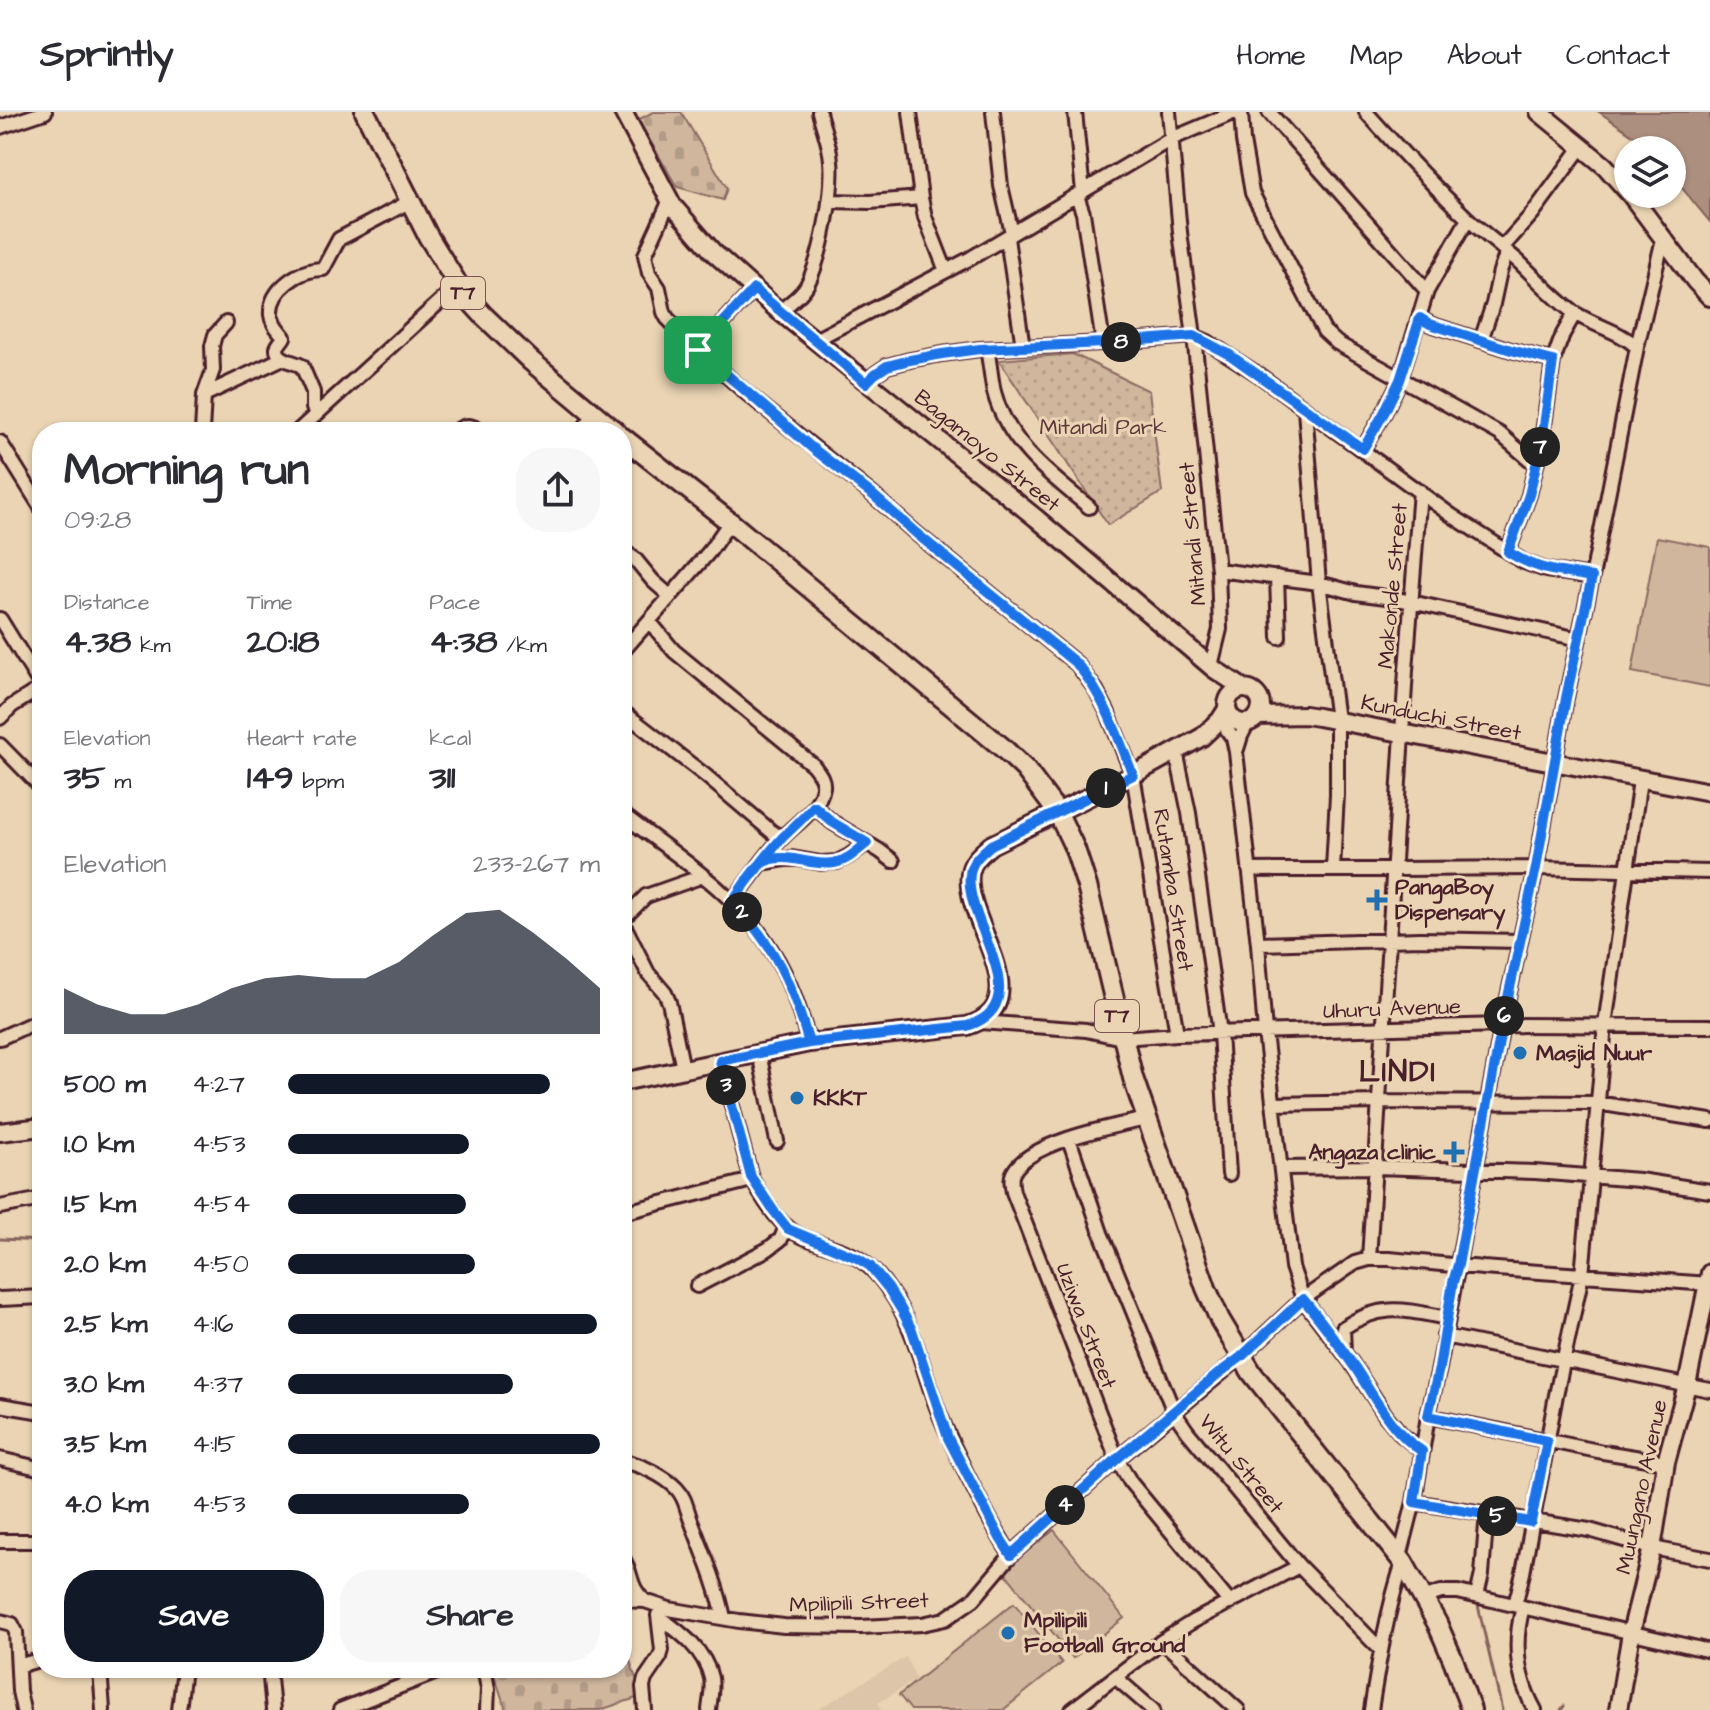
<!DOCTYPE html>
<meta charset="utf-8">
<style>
body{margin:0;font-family:"Architects Daughter",sans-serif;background:#f7f7f7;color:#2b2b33;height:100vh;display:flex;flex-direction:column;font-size:30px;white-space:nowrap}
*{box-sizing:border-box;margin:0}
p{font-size:26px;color:#7c7c81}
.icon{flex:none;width:44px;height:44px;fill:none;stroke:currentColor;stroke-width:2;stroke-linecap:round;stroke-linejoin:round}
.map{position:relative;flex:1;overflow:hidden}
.panel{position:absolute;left:32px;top:310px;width:600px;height:1256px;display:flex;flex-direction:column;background:#fff;border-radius:32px;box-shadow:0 2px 6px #0004}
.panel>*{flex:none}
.tools{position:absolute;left:1614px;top:24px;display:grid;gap:16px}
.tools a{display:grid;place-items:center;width:72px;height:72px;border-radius:50%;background:#fff;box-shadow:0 2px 6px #0004;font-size:40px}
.pin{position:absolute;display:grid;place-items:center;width:68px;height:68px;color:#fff;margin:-34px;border-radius:16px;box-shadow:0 4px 12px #0006}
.km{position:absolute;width:40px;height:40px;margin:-20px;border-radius:50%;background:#222;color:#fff;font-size:22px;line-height:40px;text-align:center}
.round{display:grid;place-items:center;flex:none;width:84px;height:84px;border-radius:32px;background:#f7f7f7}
.overview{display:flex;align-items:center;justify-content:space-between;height:136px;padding:0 32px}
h1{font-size:44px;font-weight:700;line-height:60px}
.metrics{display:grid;grid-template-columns:repeat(3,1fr);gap:12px;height:136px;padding:8px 32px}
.metrics div{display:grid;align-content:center}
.metrics b{font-size:34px;font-weight:700}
.metrics small{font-size:22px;font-weight:400}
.metrics p{font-size:22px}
.chart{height:224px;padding:16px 32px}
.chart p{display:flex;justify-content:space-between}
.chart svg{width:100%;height:144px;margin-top:8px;fill:#111827;opacity:.7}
.button{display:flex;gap:16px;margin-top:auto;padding:16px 32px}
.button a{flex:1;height:92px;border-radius:32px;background:#111827;color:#fff;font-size:32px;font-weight:700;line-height:92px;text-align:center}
.button a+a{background:#f7f7f7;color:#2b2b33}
ul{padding:0 32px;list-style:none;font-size:26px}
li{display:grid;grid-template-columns:128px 96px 1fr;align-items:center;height:60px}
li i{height:20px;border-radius:10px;background:#111827}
header{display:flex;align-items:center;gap:48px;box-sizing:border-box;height:112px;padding:0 40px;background:#fff;border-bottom:2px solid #e1e1e2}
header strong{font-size:38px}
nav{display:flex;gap:44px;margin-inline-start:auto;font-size:28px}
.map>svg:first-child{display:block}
</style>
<header>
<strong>Sprintly</strong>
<nav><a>Home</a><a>Map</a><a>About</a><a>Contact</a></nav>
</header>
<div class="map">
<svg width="1710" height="1598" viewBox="0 0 1710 1598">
<defs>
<pattern id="cemetery-stones" width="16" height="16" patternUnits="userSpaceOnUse" patternTransform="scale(2)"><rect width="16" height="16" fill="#cfb69d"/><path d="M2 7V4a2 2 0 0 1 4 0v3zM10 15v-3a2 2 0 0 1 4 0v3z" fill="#b39c87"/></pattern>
<pattern id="park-dots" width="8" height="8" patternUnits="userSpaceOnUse" patternTransform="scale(2)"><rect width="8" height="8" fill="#cfb69d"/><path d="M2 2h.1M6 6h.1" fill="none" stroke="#b39c87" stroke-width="1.8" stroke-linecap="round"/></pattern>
</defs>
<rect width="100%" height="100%" fill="#ead4b3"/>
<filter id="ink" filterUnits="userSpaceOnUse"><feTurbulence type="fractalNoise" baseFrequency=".0125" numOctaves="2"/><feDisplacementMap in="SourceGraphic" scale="16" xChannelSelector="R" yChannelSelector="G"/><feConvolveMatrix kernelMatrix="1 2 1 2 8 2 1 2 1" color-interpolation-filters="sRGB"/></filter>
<g filter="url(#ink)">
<path fill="#dcc5a8" d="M906,1545L916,1567L878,1591L882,1598H817Z"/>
<path fill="url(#cemetery-stones)" stroke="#8c6a64" stroke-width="2" d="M653,0H681L727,76L723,88L677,75L638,8Z
M622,1525L642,1584L600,1598H506L492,1556H622Z"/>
<path fill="url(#park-dots)" stroke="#8c6a64" stroke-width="2" d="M1073,242L1149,279L1162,380L1108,413L999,248Z"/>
<path fill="#cfb69d" stroke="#8c6a64" stroke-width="2" d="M1657,425L1710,435V575L1632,560Z
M1054,1418L1124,1506L1073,1546L1003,1458Z
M1014,1491L1062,1551L1003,1598H911L899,1583Z"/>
<path fill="#ad8f7f" stroke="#85625d" stroke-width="2" d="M1599,0H1710V110L1672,64V38H1647L1634,24Z"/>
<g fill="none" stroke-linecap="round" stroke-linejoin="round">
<path stroke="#85625d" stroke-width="3" d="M0,1127L42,1129
M1477,1489L1502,1598
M1561,1598L1564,1594"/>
<g stroke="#4a1f2b" stroke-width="18">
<path id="minor" d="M910,0L921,86L925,105L946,159
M993,0L1001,74L1012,121
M1075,0L1083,80
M1169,0L1180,120L1194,224L1218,458L1220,517L1211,554
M1241,0L1243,29L1252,81L1316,204L1324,219L1337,231L1500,322L1536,353
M1269,0L1427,179
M1366,0C1398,36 1432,73 1467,106C1484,122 1502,135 1519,150C1537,167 1553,185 1573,200C1594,214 1618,218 1637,235
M0,15L45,0
M1077,84L1083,101L1103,231
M670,88L645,143L649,161L659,176L664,200L667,206L698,238L745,280L873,383L917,422L1077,552L1096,578L1108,601L1133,663L1177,922
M829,89L870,90L921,86
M1007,126L1023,235
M1502,136L1533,101L1582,34
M780,200C789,191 801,184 807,173C821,147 834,79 831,49C830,32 823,17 819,0
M1420,206L1430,212L1511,238L1553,249
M815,228L971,146L1171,27L1235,0
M1481,228L1493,192L1500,159L1507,140
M987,237C990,251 991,266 994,280C1007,331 1051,364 1089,395
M698,238L754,177
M866,271L875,262L887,254L910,248L942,242L980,237L1103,231L1194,224L1208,230L1259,263L1451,403L1508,440L1524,450L1546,458L1592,465
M204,283L283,246
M1305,298L1319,471L1337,608V683L1333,757
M317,302L313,296V280L302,254C295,250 276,248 277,236C278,232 282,229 284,225C279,218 272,212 271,203C269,177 300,157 323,157L339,127L409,90
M202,320L204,283L213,258L212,234L215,223L226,211
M297,320L457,174
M455,320C465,312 471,312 482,320
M581,320L594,303
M0,330L42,397
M1363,337L1384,301L1400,268L1427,179L1468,107
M622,438L635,447L653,469L670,484
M1508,440L1529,383L1542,328L1553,249L1563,222L1575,201
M1218,458L1319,471L1356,481L1393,486L1579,527
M1277,465L1279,525
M0,507L42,575
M649,509L674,539L813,653C818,660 824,666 823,675C819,699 793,713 779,729C762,749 747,770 732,790
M622,540L709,440L730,410
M622,599L706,664L772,720L782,726
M0,606L12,594L42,575
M1227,618L1233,626L1236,640L1258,832L1265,920L1292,1155L1303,1187L1351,1250L1386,1304L1402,1323L1422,1339
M0,633L42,676
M1237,637L1241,624L1248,610
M1176,639L1189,701L1220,921L1229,1062
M814,694L832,710L880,739L893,749
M622,702C674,742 738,782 772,839C790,867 800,899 809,931
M763,751L792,746L821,751L837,750L849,744L867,731
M1249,758L1536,756L1710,760
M622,808L646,784L703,764
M622,809L648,861L665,881L669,890L683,957
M1258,832L1420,827L1520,829
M981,910L1086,918L1122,926L1177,922L1502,913L1710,914
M0,926L42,907
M759,941L777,1029
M720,949L751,1065C760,1082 772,1103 787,1115C802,1128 824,1131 843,1139C863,1146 877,1160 889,1178C913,1212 921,1251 935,1290C944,1316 956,1339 967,1363C981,1390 994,1418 1011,1443
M1273,992L1379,990L1597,991L1710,1009
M1146,1007C1114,1014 1028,1030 1013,1061C1010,1067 1012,1073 1013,1080L1117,1347L1131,1371L1230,1491
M1069,1027L1101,1121L1174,1300L1187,1319L1299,1454L1380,1537
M1281,1056L1375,1055L1535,1060L1639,1068L1710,1079
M0,1095L42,1087
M622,1101L744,1070L751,1065
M1369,1147L1406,558L1420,379
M697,1174L768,1137L781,1127L786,1114
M0,1187L42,1185
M1444,1224L1710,1278
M1344,1240L1343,1216C1381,1190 1405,1198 1447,1206
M0,1293L42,1300
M1428,1304L1603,1340L1666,1350
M0,1347L42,1357
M622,1349C640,1352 665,1364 677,1377C686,1386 687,1400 692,1411C704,1443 717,1472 724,1506
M1414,1390L1589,1418L1652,1436L1710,1447
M0,1429H42
M622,1445C633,1460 628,1475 645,1489
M1400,1445L1414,1390L1428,1304L1439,1256L1502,913L1536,756L1566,586L1592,465L1637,235L1663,127
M1477,1484L1482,1462L1486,1413L1488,1403
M1423,1486L1441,1480H1458L1710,1539
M622,1488L645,1489L669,1497L739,1509L784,1514L861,1515L922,1512L945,1507L974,1487L1011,1443L1117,1347L1241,1245L1303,1187L1355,1151L1369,1147H1389L1483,1156L1710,1172
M1515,1493L1523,1461L1556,1283L1582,1163L1605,913L1640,668
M1523,1495C1513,1531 1517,1566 1535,1598
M658,1504C680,1520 705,1538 711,1566C713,1576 710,1588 709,1598
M0,1509L12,1512L16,1520L19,1579L23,1598
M1162,1529L1238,1598
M18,1554L42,1547
M100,1556L103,1598
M269,1556L273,1598
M484,1556L488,1577L487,1598
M1115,1565L1153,1598
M179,1598L184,1556
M340,1598L447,1556
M645,1598L643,1575L645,1567L660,1545L662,1538L658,1503
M1072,1598L1162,1529L1192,1510L1299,1454
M1371,1598C1379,1548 1387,1499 1403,1450"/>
</g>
<g stroke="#4a1f2b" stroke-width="22">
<path id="major" d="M623,0L673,94L713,140L780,200L1036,406L1214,557L1243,576
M1539,0L1605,54L1628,80
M1630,82L1695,169L1710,185
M1227 594a17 17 0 1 1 34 0a17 17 0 1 1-34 0Z
M1258,604L1305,603L1318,605L1710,680
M622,970L809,931L967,914C1042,891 963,810 970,762C971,749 982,741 991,733L1133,663L1202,625L1220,608L1227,597
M0,1020L42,1015
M1618,1598L1631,1521L1652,1436L1666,1350L1687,1273L1710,1161"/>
</g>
<g stroke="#4a1f2b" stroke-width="24">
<path id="highway" d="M365,0L428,124L463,181L484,204L531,249L616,320
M622,325L730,410L1003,636L1025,657L1058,701L1075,737L1087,774L1133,966L1206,1176L1220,1208L1252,1261L1403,1450L1437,1511L1454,1550L1471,1598"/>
</g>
<use href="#minor" stroke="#ead4b3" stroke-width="12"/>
<use href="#major" stroke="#ead4b3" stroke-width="16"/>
<use href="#highway" stroke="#ead4b3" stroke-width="18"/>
</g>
</g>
<g fill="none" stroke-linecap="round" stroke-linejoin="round" filter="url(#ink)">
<g stroke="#fff" stroke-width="16">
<path id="route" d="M698,238L811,335L873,383L917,422L1077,552C1104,584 1118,624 1133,663L991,733C982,741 971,749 970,762C963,810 1041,891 967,914L809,931C792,872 775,833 732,790C740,779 753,756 764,750C787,739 811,755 834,751C847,749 857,739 867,731L832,710L814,694C804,706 793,715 783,725C764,745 749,768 732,790C775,833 792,872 809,931L720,949L751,1065L773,1098L788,1117L857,1146L870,1154L888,1176L901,1197L912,1218L948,1326L1000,1426L1011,1443L1117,1347L1218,1262L1241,1245L1303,1187C1322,1209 1339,1233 1356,1257C1375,1286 1391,1320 1422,1339L1414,1390L1531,1410L1547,1329L1428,1304L1439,1256L1453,1170L1458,1153L1502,913L1536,756L1566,586L1592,465C1557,459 1539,459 1508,440L1529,383L1542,328L1553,249L1511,238L1430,212L1420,206L1400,268L1384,301L1363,337L1230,243L1194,224L1103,231L980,237L942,242L910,248L887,254L875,262L866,271L754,177L698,238"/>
</g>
<use href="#route" stroke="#1a73e8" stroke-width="10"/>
</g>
<g fill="#1f6fb2" stroke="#ead4b3" stroke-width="3">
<path d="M1373 776h8v8h8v8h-8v8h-8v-8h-8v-8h8z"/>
<circle cx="1520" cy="941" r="8"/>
<circle cx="797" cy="986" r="8"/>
<path d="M1450 1028h8v8h8v8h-8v8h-8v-8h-8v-8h8z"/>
<circle cx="1008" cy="1521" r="8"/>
</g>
<g text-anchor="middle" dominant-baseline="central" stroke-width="6" stroke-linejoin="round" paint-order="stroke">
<g fill="#ead4b3" stroke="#7a5554" stroke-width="2">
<rect x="441" y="165" width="44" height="32" rx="6"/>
<rect x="1095" y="888" width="44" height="32" rx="6"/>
</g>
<g font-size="20" font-weight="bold" fill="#4a1f2b">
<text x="463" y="181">T7</text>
<text x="1117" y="904">T7</text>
</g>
<g font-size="22" fill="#5e363c" stroke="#ead4b3">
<text x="1103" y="315">Mitandi Park</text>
</g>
<g font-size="22" fill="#4a1f2b" stroke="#ead4b3">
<text transform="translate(987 339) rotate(39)">Bagamoyo Street</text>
<text transform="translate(1193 422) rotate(-95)">Mitandi Street</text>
<text transform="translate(1393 474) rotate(-85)">Makonde Street</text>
<text transform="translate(1441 606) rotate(11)">Kunduchi Street</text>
<text transform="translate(1173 778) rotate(81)">Rutamba Street</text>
<text transform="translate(1392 897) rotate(-2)">Uhuru Avenue</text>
<text transform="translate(1086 1214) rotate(69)">Uziwa Street</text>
<text transform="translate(1241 1352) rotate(51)">Witu Street</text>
<text transform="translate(1642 1375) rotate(-78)">Muungano Avenue</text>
<text transform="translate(859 1491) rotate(-2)">Mpilipili Street</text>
</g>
<g font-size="22" font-weight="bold" fill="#4a1f2b" stroke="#ead4b3" text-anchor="start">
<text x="1395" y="775">PangaBoy<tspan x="1395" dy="25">Dispensary</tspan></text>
<text x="1536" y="941">Masjid Nuur</text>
<text x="813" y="986">KKKT</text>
<text x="1436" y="1040" text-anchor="end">Angaza clinic</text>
<text x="1024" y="1508">Mpilipili<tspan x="1024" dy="25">Football Ground</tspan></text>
</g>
<g font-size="30" font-weight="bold" letter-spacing="2" fill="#4a1f2b" stroke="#ead4b3">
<text x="1398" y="960">LINDI</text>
</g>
</g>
</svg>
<div class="tools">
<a><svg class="icon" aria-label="layers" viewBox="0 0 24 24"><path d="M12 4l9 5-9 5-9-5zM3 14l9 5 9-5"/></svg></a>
</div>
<div class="pin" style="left:698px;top:238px;background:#1e9e55"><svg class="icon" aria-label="arrive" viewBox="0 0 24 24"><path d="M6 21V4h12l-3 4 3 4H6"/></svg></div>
<b class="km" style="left:1106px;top:676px">1</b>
<b class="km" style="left:742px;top:800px">2</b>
<b class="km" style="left:726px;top:973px">3</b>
<b class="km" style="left:1065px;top:1393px">4</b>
<b class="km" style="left:1497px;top:1404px">5</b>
<b class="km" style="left:1504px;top:904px">6</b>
<b class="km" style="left:1540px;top:335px">7</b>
<b class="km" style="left:1121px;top:230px">8</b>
<section class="panel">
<div class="overview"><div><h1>Morning run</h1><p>09:28</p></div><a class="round"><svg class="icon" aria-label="share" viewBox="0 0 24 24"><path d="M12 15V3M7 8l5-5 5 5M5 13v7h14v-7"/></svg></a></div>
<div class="metrics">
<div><p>Distance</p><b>4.38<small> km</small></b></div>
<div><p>Time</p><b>20:18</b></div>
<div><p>Pace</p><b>4:38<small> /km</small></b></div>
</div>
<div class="metrics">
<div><p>Elevation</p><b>35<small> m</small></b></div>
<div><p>Heart rate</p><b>149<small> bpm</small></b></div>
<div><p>kcal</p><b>311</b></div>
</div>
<div class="chart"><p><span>Elevation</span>233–267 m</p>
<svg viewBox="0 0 160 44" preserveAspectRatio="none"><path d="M0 44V30L10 35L20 38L30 38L40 35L50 30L60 27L70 26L80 27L90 27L100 22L110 14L120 7L130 6L140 13L150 21L160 30V44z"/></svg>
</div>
<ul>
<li><b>500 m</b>4:27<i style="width:84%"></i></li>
<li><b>1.0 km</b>4:53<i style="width:58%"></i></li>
<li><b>1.5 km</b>4:54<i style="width:57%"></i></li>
<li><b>2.0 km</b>4:50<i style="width:60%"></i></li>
<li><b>2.5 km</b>4:16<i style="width:99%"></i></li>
<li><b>3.0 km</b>4:37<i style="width:72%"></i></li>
<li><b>3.5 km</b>4:15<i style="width:100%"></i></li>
<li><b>4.0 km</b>4:53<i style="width:58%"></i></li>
</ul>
<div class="button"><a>Save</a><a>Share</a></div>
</section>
</div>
